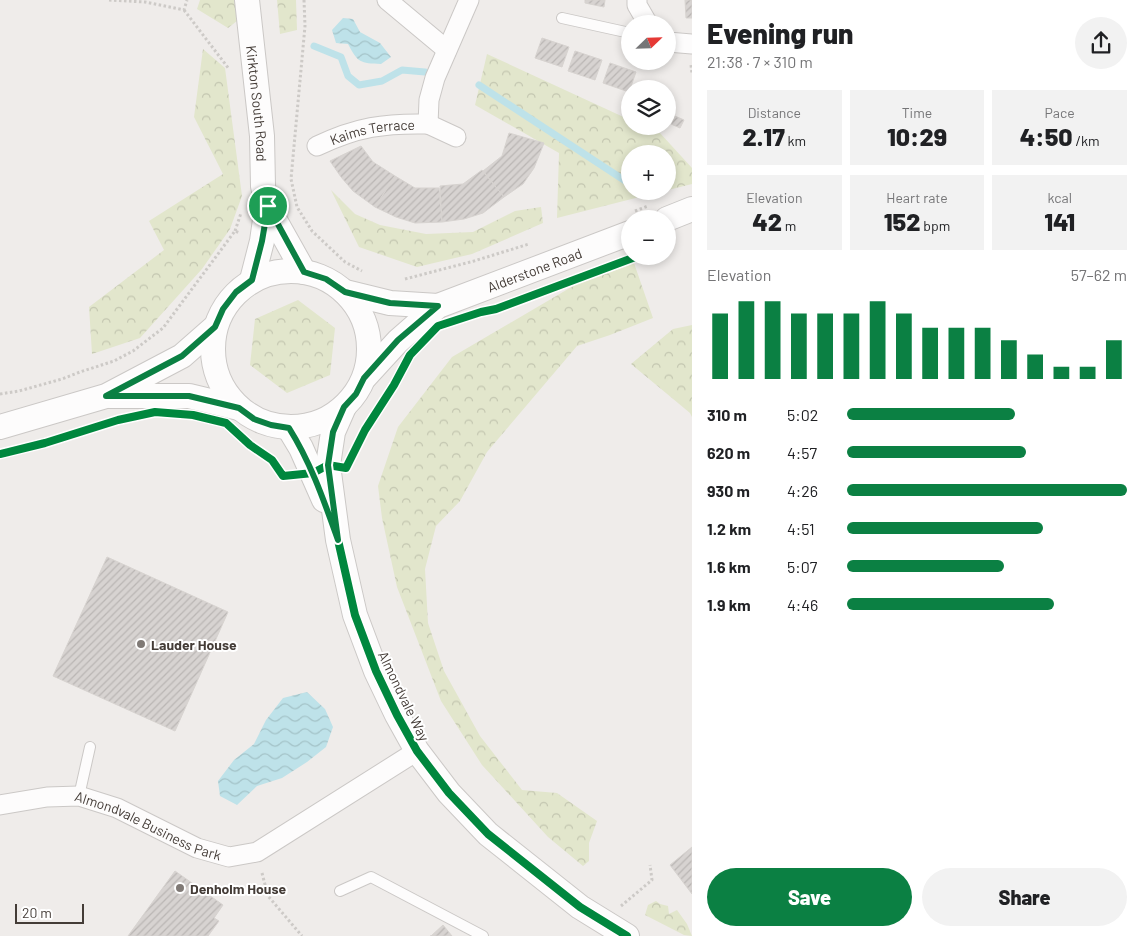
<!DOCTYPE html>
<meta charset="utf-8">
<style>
body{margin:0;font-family:Barlow,sans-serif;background:#f2f2f2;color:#202124;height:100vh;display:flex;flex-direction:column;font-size:19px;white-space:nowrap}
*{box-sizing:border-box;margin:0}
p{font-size:16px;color:#757577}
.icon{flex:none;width:28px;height:28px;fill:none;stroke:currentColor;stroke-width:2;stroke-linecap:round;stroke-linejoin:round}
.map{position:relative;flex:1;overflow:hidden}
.details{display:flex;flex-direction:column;background:#fff;width:450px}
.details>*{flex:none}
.needle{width:32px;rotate:67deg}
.buttons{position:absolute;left:621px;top:15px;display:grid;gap:10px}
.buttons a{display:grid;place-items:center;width:55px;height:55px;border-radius:50%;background:#fff;box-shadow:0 2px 8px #0003;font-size:25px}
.scale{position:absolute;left:15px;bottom:12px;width:69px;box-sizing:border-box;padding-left:5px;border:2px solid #443c37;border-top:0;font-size:14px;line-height:18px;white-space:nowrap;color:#443c37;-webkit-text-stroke:4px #fff;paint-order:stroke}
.pin{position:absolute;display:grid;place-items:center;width:42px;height:42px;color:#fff;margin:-21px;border:2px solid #fff;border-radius:50%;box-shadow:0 1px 5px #0007}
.round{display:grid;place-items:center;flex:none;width:52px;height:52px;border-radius:26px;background:#f2f2f2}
.headline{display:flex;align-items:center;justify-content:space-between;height:85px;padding:0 15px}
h1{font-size:28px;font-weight:800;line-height:38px}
.stats{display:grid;grid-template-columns:repeat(3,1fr);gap:8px;height:85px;padding:5px 15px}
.stats div{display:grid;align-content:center;border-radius:0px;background:#f2f2f2;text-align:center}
.stats b{font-size:25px;font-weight:800}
.stats small{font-size:14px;font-weight:400}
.stats p{font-size:14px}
.chart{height:140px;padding:10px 15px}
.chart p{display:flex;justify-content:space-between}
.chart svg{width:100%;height:90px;margin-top:5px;stroke:#0b8043;stroke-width:6}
.primary-button{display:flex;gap:10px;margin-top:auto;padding:10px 15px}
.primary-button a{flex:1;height:58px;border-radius:30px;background:#0b8043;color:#fff;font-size:20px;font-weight:800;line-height:58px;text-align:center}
.primary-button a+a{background:#f2f2f2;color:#202124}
ul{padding:0 15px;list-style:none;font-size:16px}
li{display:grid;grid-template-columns:80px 60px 1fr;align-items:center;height:38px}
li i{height:12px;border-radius:6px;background:#0b8043}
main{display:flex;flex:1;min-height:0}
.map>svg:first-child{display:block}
</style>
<main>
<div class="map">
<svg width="692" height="936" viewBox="0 0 692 936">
<defs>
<pattern id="forest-crowns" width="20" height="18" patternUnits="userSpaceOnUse" patternTransform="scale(1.25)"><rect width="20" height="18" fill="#e2e6cc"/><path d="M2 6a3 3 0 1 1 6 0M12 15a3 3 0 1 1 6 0" fill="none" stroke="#c3c6b0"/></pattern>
<pattern id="water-waves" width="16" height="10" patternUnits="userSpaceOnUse" patternTransform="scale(1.25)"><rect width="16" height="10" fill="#bee2e9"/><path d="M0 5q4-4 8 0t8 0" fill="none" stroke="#a4c3c8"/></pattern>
<pattern id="building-hatch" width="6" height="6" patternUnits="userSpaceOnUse" patternTransform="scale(1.25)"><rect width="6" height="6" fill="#d7d3d1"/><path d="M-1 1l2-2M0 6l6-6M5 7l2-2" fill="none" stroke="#bab6b4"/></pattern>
</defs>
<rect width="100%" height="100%" fill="#efecea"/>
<path fill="url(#forest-crowns)" d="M200,0H235L237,21L228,28L197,9Z
M277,0H296L297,30L280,34Z
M203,49L225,68L242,196L230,229L202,269L140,338L92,354L89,307L164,250L149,221L223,174L194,117Z
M487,54L630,120V126H645L660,133L692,168V184L668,190V154H630V191H663L557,218L559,153L475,105Z
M331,190L355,214L380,225L426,234L473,232L515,211L541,207L543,223L472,254L417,267L359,247Z
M634,263L653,318L610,335L577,346L487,452L460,501L436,526L425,569L428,623L444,671L480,736L522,790L557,793L597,821L589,843V861L583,866L548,837L482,765L441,701L397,587L382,518L378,486L398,427L452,357L580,282Z
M298,300L335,328L330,375L287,393L250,365L255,319Z
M692,325V417L690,413L631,364L673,329Z
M656,901L660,904L668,906L669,914L677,910L687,924L692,936L684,935L645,915L648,905Z"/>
<path fill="url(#water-waves)" d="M343,18L353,19L360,32L380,43L391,57L381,64C360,63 358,63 348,44L336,43L332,30Z
M307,692L325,709L333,727L326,747L307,762L282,778L257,786L237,805L220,796L218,781L234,760L254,744L266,720L283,698Z"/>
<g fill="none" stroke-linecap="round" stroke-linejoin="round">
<path stroke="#bee2e9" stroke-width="7" d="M314,46L341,57L348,76L359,85L382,81L402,70L425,72
M479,85L630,184"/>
</g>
<path fill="url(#building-hatch)" stroke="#d7d3d0" d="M585,0H605L604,7L585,3Z
M685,0H692V18H686Z
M542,38L569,47L562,67L535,58Z
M575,51L602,60L595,80L568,71Z
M610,63L636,72L629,92L603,83Z
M675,116L684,120L680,128L671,124Z
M509,133L544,143L534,168L523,184L504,197L483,171L502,156Z
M361,146L373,162L395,176L375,207L353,191L341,177L330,161Z
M482,170L504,197L483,213L464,219L442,222L440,186L463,184Z
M395,176L415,188H439L442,222L415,223L396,217L375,207Z
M107,557L228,612L175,731L53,676Z
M692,847V894L670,865Z
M175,871L223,905L214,918L219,921L208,936H128Z
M443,925L452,936H430H431Z"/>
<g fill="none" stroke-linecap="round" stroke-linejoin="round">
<g stroke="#cbc8c6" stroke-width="12">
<path id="service" d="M562,18L630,33
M79,796L90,747
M340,891L371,877L483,936"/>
</g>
<g stroke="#cbc8c6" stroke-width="21">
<g id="minor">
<path d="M387,0L447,50"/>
<path d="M637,0V5L648,24"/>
<path d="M668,42L692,44"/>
<path d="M428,124L456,137"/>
<path id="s1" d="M317,146C357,127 384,123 428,124L429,100L435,78L469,0"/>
<path id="s2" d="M0,805L47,797L79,796L117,808L197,848L229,857L257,852L417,751"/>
</g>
</g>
<g stroke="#cbc8c6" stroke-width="26">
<g id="tertiary">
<path id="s3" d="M247,0L262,136L263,186L267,206L304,272"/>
<path d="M667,219L692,209"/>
<circle cx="291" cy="349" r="78"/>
<path d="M252,280L262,241L267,206"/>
<path d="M345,292L390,303L438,306"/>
<path id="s4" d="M365,377L398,341L438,306L630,233"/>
<path d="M110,396H189L239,408"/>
<path d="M344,407L333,432L328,465L338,540L355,615L376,671L397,715L417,751L449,793L488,834L580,907L627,936"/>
<path d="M0,427L106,396L182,356L215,327"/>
<path d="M289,428L301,448L324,500"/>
</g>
</g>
<path stroke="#cdcac7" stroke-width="3" stroke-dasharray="2.5 2.5" stroke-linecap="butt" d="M109,0L145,2L184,10L187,0
M304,0L305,26L291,179L297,207L312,231L345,262L362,271
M184,10L229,69
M691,65L692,74
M635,211L648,206
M235,231L241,213
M405,279L474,261L529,244
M0,394L19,391L62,379L80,372L114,361L133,351L163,328L235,231L240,233
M262,873L268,896L302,936
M621,906L652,880L650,865"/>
<use href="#service" stroke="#fdfcfc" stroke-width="10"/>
<use href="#minor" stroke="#fdfcfc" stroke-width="19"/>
<use href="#tertiary" stroke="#fdfcfc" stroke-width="24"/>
<g stroke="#fff" stroke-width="11">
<path id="cycleway" d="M344,407L333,432L328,465L338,540L355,615L376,671L397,715L417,751L449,793L488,834L580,907L627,936
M0,454L45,443L118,420L155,412L193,415L226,423L250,445L272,460L283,476L313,473L328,465L346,468L365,430L394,385L410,355L438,326L481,312L496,309L638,256"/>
</g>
<use href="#cycleway" stroke="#00873e" stroke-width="8"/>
</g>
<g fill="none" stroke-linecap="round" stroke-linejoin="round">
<g stroke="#fff" stroke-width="10">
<path id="route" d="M268,206L304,272L326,279L345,292L390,303L438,306L398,340L364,378L356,394L344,407L333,432L328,465L338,540C324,501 311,463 289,428L271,425L254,419L239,408L189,396H106L182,356L215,327L223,309L236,292L252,280L262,241Z"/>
</g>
<use href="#route" stroke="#0b8043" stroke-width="6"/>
</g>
<g fill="#807a76" stroke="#fff" stroke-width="2">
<circle cx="141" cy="644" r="5"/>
<circle cx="180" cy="888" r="5"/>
</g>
<g text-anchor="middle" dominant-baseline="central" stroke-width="4" stroke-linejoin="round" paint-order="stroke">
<g font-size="14" fill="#443c37" stroke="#fff">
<text stroke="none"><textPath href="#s3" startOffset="104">Kirkton South Road</textPath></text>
<text stroke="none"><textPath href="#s1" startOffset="58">Kaims Terrace</textPath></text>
<text stroke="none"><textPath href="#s4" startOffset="205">Alderstone Road</textPath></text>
<text transform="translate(404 696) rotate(64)">Almondvale Way</text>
<text stroke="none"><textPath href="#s2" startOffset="155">Almondvale Business Park</textPath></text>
</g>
<g font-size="14" font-weight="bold" fill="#443c37" stroke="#fff" text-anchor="start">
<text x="151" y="644">Lauder House</text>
<text x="190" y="888">Denholm House</text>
</g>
</g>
</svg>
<div class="buttons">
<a><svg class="needle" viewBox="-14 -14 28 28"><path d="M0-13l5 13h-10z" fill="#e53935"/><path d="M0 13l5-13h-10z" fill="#757577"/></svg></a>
<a><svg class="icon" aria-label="layers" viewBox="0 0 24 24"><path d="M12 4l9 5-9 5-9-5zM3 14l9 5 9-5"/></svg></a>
<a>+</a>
<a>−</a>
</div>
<div class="scale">20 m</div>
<div class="pin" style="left:268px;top:206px;background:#1e9e55"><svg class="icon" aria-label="arrive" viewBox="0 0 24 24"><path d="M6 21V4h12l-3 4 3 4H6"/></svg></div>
</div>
<section class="details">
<div class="headline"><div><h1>Evening run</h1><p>21:38 · 7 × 310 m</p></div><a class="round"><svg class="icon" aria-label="share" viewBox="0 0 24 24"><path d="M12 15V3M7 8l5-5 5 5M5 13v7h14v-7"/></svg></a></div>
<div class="stats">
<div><p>Distance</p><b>2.17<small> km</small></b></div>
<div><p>Time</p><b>10:29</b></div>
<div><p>Pace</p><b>4:50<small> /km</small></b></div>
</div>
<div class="stats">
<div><p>Elevation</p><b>42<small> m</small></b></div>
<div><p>Heart rate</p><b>152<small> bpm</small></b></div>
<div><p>kcal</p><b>141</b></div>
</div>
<div class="chart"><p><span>Elevation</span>57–62 m</p>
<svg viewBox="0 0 160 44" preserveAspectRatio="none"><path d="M5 44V12M15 44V6M25 44V6M35 44V12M45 44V12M55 44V12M65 44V6M75 44V12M85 44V19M95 44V19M105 44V19M115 44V25M125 44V32M135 44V38M145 44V38M155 44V25"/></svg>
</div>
<ul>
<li><b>310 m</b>5:02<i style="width:60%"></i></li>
<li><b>620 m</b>4:57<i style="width:64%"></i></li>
<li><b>930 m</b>4:26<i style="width:100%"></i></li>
<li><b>1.2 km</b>4:51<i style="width:70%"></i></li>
<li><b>1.6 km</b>5:07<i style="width:56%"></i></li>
<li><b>1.9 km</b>4:46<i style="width:74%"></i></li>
</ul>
<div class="primary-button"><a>Save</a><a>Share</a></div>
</section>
</main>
